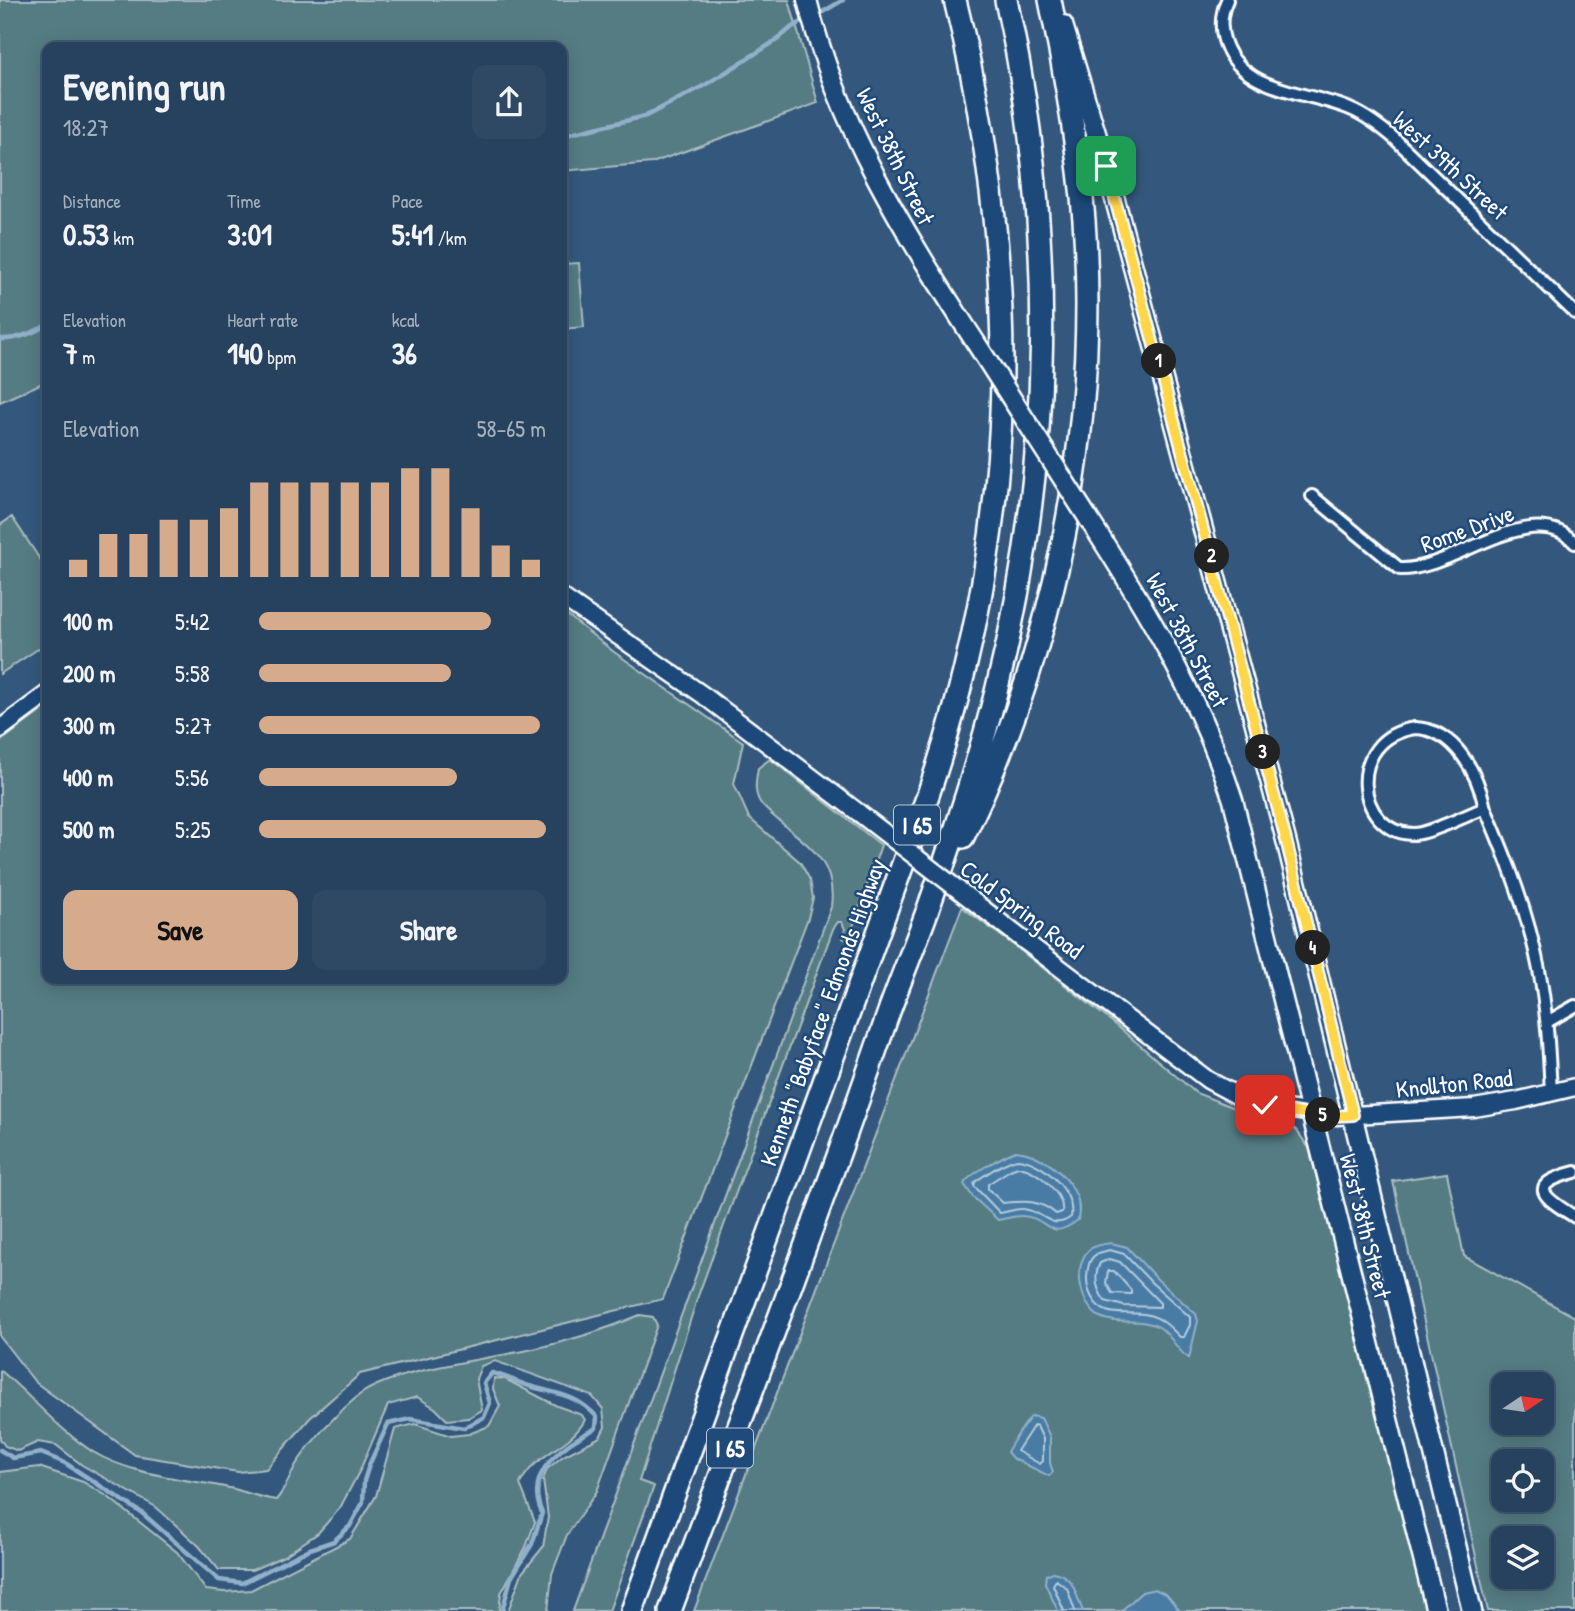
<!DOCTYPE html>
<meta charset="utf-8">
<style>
body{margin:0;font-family:"Patrick Hand",sans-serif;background:#2f4964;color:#f1f3f6;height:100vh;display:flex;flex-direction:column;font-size:26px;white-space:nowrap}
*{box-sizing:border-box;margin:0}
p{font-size:23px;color:#a4b0bc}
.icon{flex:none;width:38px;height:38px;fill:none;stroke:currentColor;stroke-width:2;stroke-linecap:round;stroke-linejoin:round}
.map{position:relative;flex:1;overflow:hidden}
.details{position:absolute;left:42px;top:42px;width:525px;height:942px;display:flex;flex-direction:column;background:#27425e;border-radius:14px;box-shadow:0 4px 18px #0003,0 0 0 2px #435b73}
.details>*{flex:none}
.needle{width:46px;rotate:77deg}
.controls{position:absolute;left:1491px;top:1372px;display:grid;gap:14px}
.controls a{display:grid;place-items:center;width:63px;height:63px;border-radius:14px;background:#27425e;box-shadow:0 4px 18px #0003,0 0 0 2px #435b73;font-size:35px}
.pin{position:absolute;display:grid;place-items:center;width:60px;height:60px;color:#fff;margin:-30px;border-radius:14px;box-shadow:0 4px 10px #0006}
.km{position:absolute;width:35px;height:35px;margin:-18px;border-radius:50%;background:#222;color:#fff;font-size:19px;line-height:35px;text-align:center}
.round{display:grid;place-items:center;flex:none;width:74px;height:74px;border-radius:14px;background:#2f4964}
.overview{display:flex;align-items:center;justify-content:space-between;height:119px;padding:0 21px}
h1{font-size:38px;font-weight:800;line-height:52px}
.stats{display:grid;grid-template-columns:repeat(3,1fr);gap:10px;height:119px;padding:7px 21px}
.stats div{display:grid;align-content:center}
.stats b{font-size:30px;font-weight:800}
.stats small{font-size:19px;font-weight:400}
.stats p{font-size:19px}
.chart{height:196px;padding:14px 21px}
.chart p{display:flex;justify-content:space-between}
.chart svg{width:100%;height:126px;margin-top:7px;stroke:#d6ab8b;stroke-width:6}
.action{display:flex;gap:14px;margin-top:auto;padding:14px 21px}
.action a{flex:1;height:80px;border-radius:14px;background:#d6ab8b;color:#111;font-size:28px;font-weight:800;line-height:80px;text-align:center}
.action a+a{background:#2f4964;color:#f1f3f6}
ul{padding:0 21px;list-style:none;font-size:23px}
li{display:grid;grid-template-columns:112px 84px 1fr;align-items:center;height:52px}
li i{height:18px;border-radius:9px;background:#d6ab8b}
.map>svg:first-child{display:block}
</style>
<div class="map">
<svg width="1575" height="1611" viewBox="0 0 1575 1611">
<rect width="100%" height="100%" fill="#34587d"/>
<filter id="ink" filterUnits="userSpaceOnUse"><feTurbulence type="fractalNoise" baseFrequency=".0143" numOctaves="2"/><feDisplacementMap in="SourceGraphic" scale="14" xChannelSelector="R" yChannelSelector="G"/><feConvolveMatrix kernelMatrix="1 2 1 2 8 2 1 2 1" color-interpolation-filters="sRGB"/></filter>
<g filter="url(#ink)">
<path fill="#557c83" stroke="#aabec1" stroke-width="2" fill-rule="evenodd" d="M0,0H789L818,103L652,163L562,171V47H47V381L0,402Z
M579,263L584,327L562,329V264Z
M12,517L47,570V643L0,674V525Z
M562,611L614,652L743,742L734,784L749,818L800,862L810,880L813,898L808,918L663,1299L360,1374L310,1418L266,1469L238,1472L135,1455L35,1382L0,1337V742L47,707V978H562Z
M770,759L881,845L848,941L843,938L845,929L842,922H838L833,929L698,1296L639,1481L654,1486L609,1611H573L831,907C837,862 809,846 778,820C768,811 757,804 756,790C755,783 757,775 758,768Z
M962,907L1020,950L1116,1025L1196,1093L1237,1109L1285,1121L1297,1131L1309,1148L1428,1611H694Z
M1447,1173L1464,1256L1575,1317V1611H1488L1393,1181ZM1542,1384V1423H1503V1384ZM1503,1461H1542V1500H1503ZM1503,1538H1542V1577H1503Z
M640,1315L653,1317L657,1325L597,1491L567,1535L552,1574L548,1611H508L522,1573L543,1547L548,1517L543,1480L547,1469L563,1456L600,1437L605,1427L603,1409L592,1396L495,1361L481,1366L476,1379L482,1410L468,1418L447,1420L435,1408L417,1397L388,1405L360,1470L340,1508L318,1533L284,1556L252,1570H219L199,1546L156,1507L82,1465L56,1445L38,1442L18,1451L5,1446L0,1439V1370C30,1395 61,1432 93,1452C133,1476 189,1479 234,1489C248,1493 261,1498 276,1500C286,1489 289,1476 297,1463C313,1439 335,1415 358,1396C390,1370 489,1359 533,1349C570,1341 605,1330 640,1315Z
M494,1378L505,1379L557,1406L582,1415L585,1420C570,1448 535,1453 520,1484L535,1522L526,1547L501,1593L499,1611H0V1472L39,1467L83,1482L107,1496L177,1552L206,1590L224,1592L251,1590L350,1539L376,1496L395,1429L415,1424L451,1436L469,1434L489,1426L500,1406L493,1389Z"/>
<path fill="#487ca5" stroke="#91b0c9" stroke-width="2" d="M1016,1151C1040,1153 1068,1174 1077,1197C1080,1205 1079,1212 1078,1220C1047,1244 1049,1216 1021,1216C1014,1216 1005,1219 998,1220L973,1197L964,1184C969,1174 1005,1155 1016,1151Z
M1111,1243L1127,1247L1156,1278L1196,1314L1198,1321L1189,1358C1177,1352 1172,1335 1159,1327C1141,1317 1119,1326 1100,1317C1081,1307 1071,1265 1090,1249C1095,1245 1104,1244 1111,1243Z
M1032,1416L1041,1418L1050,1437V1463L1053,1472L1049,1476L1012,1458L1007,1452C1010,1446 1027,1420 1032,1416Z
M1053,1572C1075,1576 1075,1594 1083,1611H1058L1045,1583L1046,1575Z
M1155,1589L1167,1595L1180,1611H1121L1142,1592Z"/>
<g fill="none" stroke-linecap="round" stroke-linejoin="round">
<path stroke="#b6cbdb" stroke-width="2" d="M1017,1159C1041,1160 1076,1191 1071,1217C1051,1232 1044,1211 1023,1209C1016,1208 1008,1212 1000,1213L974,1186L975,1182C986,1174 1004,1162 1017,1159Z
M1018,1167C1036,1168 1065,1194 1062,1212L1056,1214C1039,1199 1024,1201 1003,1203L988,1189V1184L1010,1170Z
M1110,1250L1124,1254L1152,1283L1190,1317V1325L1184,1337H1180C1171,1328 1162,1318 1149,1315C1127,1309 1104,1322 1091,1296C1086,1286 1086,1275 1089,1264C1092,1254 1100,1252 1110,1250Z
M1110,1259L1120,1262L1160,1303V1307L1124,1306L1105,1301C1096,1289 1093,1277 1100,1263Z
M1108,1271H1114L1131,1290V1294L1112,1293L1106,1283Z
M1034,1425L1037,1426L1043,1439V1461L1040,1464L1017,1451Z
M1064,1611L1053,1585L1056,1580L1067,1588L1075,1611"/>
<path stroke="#91b0c9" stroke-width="4.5" d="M816,16L843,0
M562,136L646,116L707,84L777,40L792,27L808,19
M0,339C16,340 33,333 47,325
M0,1450L13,1458L41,1453L65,1463L142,1513L219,1580L242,1583L310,1549L334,1541L350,1526L363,1502L364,1481L369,1465L388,1424L410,1419L464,1428L484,1417L490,1403L484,1383L492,1373C505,1376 516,1382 529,1386C557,1394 576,1394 597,1417L596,1428C564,1444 523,1472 542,1513L532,1544L511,1578L502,1611"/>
<g stroke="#fff" stroke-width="16">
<path id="street" d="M1227,0C1221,13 1220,29 1225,43C1243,93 1308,91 1350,109C1367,116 1381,127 1395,139L1575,313
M1312,496L1400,569C1452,571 1532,496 1575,543
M1415,728C1455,729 1478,774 1485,808C1469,814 1429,834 1414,834C1355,834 1344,738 1415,728Z
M1485,808C1508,861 1528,913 1539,970C1547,1011 1549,1052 1551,1093
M1547,1022L1575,1006
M1575,1172C1525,1185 1543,1197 1575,1217"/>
</g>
<g stroke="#fff" stroke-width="21">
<path id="secondary" d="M562,597L703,695L859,813
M0,729L47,694
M1026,942L1208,1080L1236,1095L1271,1107L1337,1116L1474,1108L1516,1101L1575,1087"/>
</g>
<g stroke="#fff" stroke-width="23">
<path id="primary" d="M807,0C839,129 905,233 976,343
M1063,25L1106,166L1286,840L1472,1611
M1088,518C1146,608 1200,698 1233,800L1436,1611"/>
</g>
<g stroke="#fff" stroke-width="26">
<path id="highway" d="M963,837C1056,647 1099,431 1084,220C1078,146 1065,73 1050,0
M632,1611L928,795C1020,525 1023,275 955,0
M670,1611C742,1417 816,1223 884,1026C897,987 914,948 928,909C954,837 977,765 996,692C1053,467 1057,227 1006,0"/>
</g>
<use href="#street" stroke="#1f4a7a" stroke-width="10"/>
<use href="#secondary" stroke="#1f4a7a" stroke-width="16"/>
<use href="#primary" stroke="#1f4a7a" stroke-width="18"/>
<use href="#highway" stroke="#1f4a7a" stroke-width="21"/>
<g stroke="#fff" stroke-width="21" stroke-linecap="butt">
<path id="secondary-bridge" d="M859,813L1026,942"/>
</g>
<g stroke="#fff" stroke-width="23" stroke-linecap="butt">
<path id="primary-bridge" d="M976,343L1088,518"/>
</g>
<use href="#secondary-bridge" stroke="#1f4a7a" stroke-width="16"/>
<use href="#primary-bridge" stroke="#1f4a7a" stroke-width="18"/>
</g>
</g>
<g fill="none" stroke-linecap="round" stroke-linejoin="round" filter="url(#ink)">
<g stroke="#fff" stroke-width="14">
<path id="route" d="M1106,166L1286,840L1353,1115C1325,1117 1293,1114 1265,1105"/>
</g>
<use href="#route" stroke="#ffd54a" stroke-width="9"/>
</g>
<g text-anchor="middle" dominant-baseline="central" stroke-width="5" stroke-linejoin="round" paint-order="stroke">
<g fill="#1f4a7a" stroke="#bcc9d7" stroke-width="2">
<rect x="894" y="805.5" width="46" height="39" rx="5"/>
<rect x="707" y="1428.5" width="46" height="39" rx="5"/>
</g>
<g font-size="23" font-weight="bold" fill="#fff">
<text x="917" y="825">I 65</text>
<text x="730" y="1448">I 65</text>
</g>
<g font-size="24" fill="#fff" stroke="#1f4a7a">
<text transform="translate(896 156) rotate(64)">West 38th Street</text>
<text transform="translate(1451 165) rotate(43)">West 39th Street</text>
<text transform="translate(1467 528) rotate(-20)">Rome Drive</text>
<text transform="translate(1188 640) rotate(62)">West 38th Street</text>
<text transform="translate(1022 909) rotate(37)">Cold Spring Road</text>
<text transform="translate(822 1012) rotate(-70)">Kenneth "Babyface" Edmonds Highway</text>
<text transform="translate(1454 1083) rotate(-6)">Knollton Road</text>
<text transform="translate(1366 1226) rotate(76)">West 38th Street</text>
</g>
</g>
</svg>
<div class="controls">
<a><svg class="needle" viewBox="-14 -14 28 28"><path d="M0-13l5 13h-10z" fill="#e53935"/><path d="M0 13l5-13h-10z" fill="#a4b0bc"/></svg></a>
<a><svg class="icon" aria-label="locate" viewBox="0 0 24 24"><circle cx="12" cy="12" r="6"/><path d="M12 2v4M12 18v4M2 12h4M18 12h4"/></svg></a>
<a><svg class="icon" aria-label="layers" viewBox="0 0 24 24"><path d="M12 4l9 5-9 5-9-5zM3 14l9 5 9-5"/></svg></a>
</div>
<div class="pin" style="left:1106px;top:166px;background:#1e9e55"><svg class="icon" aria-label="arrive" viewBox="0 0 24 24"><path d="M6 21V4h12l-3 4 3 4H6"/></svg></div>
<div class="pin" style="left:1265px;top:1105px;background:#d93025"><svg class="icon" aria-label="check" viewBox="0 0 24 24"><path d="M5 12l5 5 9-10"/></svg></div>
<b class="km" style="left:1159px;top:361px">1</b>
<b class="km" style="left:1212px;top:556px">2</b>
<b class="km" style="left:1263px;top:752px">3</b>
<b class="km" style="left:1313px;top:948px">4</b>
<b class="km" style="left:1323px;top:1115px">5</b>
<section class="details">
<div class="overview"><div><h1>Evening run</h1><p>18:27</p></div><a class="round"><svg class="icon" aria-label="share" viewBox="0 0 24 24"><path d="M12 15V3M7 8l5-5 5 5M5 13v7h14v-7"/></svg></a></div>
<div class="stats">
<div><p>Distance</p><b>0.53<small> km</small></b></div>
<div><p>Time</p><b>3:01</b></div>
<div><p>Pace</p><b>5:41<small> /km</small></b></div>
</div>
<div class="stats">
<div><p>Elevation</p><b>7<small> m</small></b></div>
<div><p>Heart rate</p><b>140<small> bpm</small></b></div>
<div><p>kcal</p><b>36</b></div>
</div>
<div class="chart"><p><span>Elevation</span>58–65 m</p>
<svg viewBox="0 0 160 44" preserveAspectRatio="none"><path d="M5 44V38M15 44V29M25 44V29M35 44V24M45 44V24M55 44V20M65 44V11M75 44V11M85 44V11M95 44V11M105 44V11M115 44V6M125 44V6M135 44V20M145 44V33M155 44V38"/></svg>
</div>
<ul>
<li><b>100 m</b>5:42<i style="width:81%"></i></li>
<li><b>200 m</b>5:58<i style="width:67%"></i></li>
<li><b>300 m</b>5:27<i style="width:98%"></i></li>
<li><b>400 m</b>5:56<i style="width:69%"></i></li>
<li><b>500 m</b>5:25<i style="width:100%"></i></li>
</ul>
<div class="action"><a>Save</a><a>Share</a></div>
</section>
</div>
